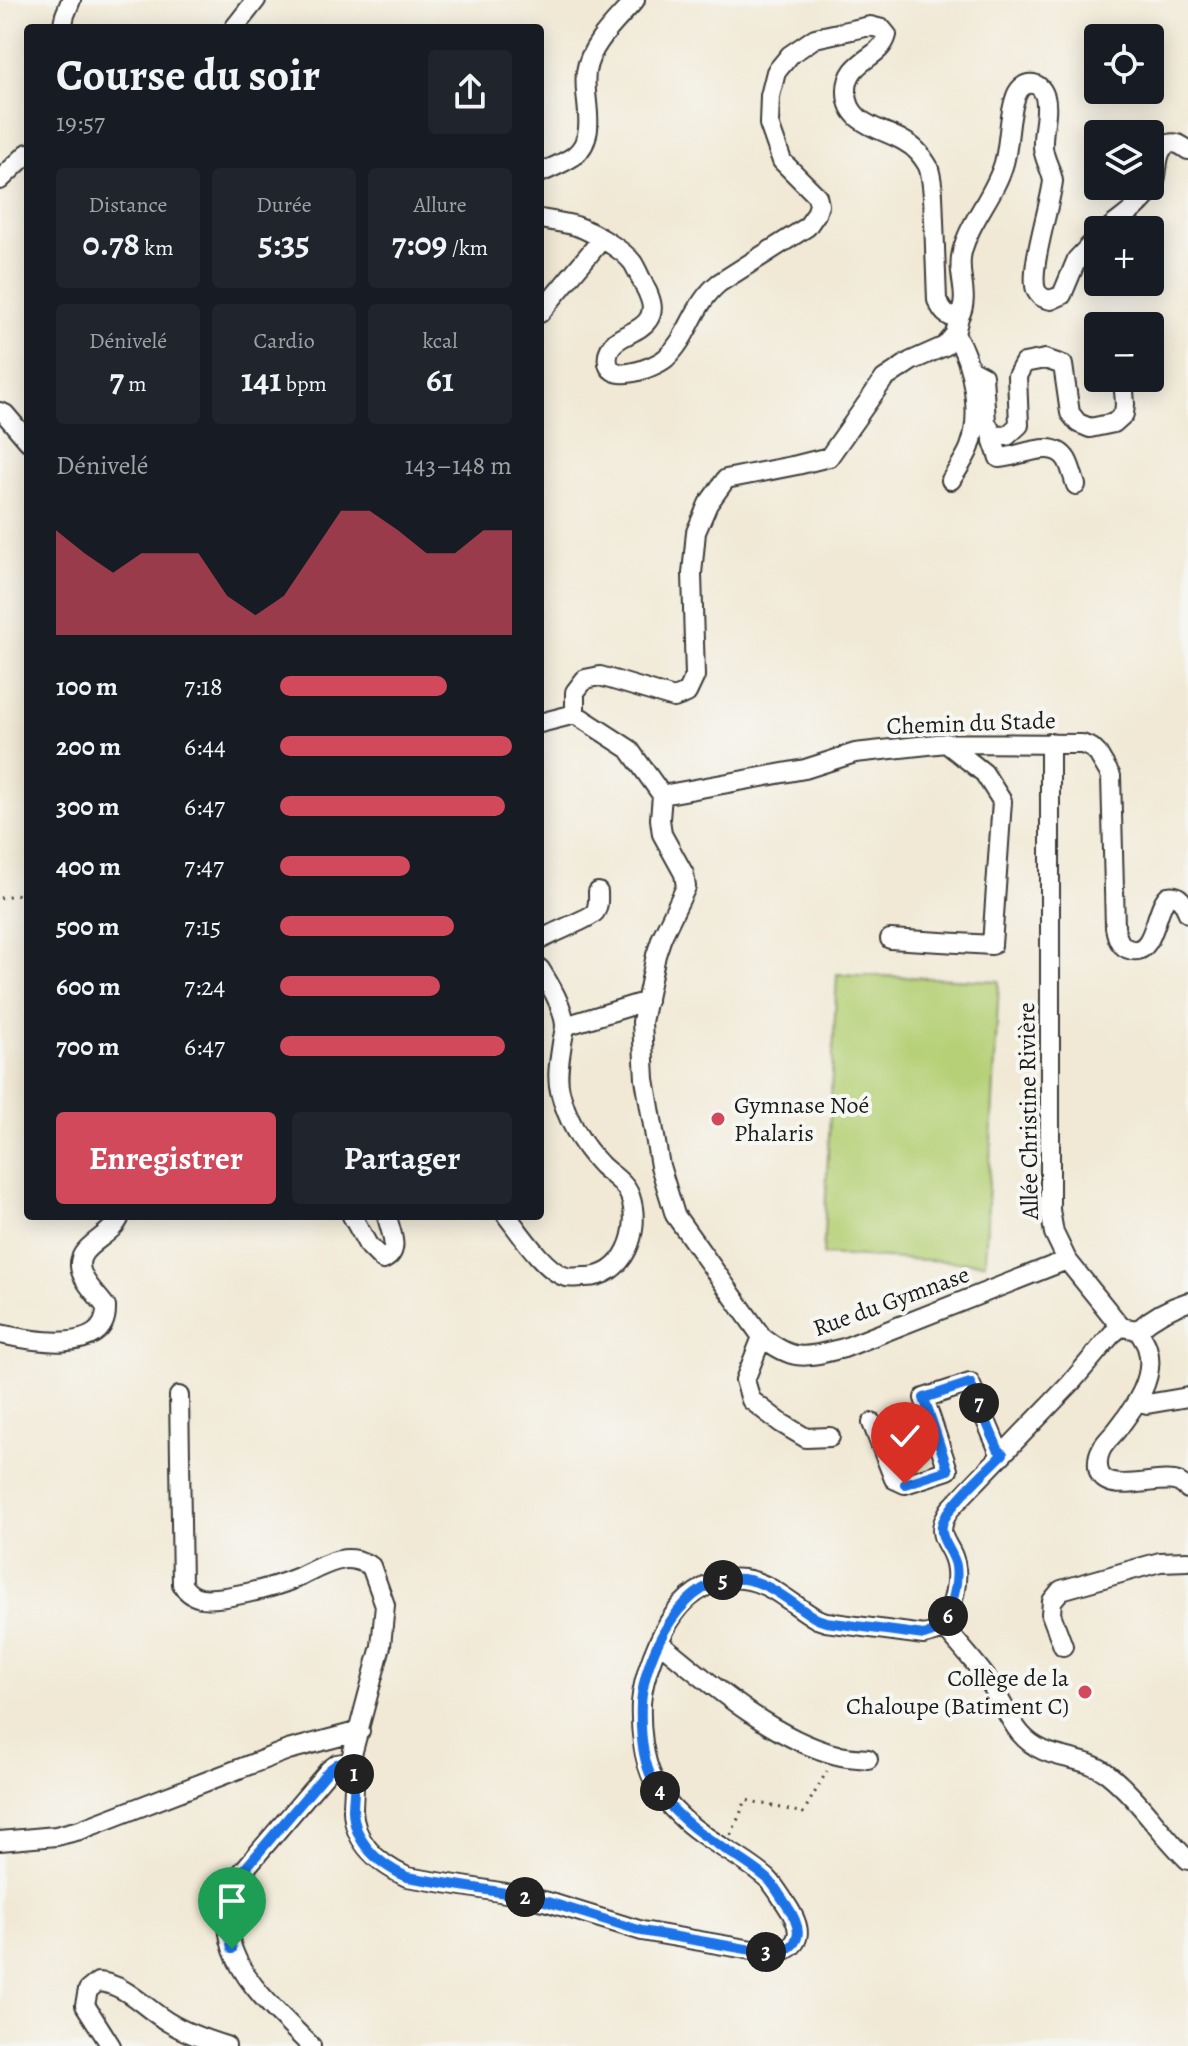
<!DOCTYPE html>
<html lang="fr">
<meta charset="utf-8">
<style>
body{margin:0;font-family:Alegreya,serif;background:#20242c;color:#f1f3f6;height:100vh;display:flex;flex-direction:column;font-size:30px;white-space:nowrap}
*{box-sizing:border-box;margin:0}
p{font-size:26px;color:#9ea1a6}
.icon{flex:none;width:44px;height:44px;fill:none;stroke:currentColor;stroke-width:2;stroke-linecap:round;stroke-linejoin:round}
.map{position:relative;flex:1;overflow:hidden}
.panel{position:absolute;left:24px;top:24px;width:520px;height:1196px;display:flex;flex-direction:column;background:#171b24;border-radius:8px;box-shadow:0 4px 20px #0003}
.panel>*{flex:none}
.controls{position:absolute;left:1084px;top:24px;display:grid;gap:16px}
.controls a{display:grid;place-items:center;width:80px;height:80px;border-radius:8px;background:#171b24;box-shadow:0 4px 20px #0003;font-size:40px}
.pin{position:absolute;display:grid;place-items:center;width:68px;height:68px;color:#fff;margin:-82px -34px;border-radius:50% 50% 50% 0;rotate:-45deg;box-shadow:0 0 8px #0007}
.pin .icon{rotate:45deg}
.km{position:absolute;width:40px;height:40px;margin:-20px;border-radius:50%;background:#222;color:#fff;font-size:22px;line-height:40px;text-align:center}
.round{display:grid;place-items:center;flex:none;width:84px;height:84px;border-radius:8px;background:#20242c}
.headline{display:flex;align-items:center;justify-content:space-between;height:136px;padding:0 32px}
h1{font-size:44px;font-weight:700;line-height:60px}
.figures{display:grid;grid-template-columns:repeat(3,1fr);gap:12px;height:136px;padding:8px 32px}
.figures div{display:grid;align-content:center;border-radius:8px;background:#20242c;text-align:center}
.figures b{font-size:34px;font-weight:700}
.figures small{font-size:22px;font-weight:400}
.figures p{font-size:22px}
.chart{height:224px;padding:16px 32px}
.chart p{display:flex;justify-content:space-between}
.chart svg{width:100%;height:144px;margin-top:8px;fill:#d1495b;opacity:.7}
.action{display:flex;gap:16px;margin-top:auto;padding:16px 32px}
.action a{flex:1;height:92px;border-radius:8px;background:#d1495b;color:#fff;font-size:32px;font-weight:700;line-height:92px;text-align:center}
.action a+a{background:#20242c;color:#f1f3f6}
ul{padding:0 32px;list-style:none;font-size:26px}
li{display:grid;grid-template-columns:128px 96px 1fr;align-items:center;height:60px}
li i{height:20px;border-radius:10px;background:#d1495b}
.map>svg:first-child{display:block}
</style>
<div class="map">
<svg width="1188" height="2046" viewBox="0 0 1188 2046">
<rect width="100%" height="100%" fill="#f6f6f2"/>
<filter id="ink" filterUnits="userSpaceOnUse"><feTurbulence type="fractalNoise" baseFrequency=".0125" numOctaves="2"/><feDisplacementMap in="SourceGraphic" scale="16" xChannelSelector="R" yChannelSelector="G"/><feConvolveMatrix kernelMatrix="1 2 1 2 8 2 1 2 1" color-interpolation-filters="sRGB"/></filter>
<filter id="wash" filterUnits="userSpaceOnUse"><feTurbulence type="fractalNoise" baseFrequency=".006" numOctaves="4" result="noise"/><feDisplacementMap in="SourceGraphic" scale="32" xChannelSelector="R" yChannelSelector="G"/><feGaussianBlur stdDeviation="1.8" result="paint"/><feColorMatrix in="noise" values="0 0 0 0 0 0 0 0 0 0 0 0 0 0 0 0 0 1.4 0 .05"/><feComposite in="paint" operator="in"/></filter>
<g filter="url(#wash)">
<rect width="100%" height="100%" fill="#f1e9d5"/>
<path fill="#b5d076" stroke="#687649" stroke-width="2" d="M837,974L999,981L985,1263L823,1255Z"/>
</g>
<g filter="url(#ink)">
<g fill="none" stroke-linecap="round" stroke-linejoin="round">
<g stroke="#3c3b38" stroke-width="22">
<path id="minor" d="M62,28L65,15L71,0
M234,28L256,0
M540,173C551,168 564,163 574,156C600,135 582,99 586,72C590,44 617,21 635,0
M0,180L28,153
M540,219C552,221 565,223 576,226C591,231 624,250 633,263C638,271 642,282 647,291C651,300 655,310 648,320C638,335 611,335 608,355C603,388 654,368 666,358C690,336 693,304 719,283L807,227L816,214L819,205L817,196L782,161L769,124L770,96L776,72L790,55L815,38L870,26L882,29L887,35C881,60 846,59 847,92C847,131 896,128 917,151C921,155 925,161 928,166C934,183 933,203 934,221C935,247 936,274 937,300C942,310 946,319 959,317C971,296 956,274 962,252C970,220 995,195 1004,163C1010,141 1008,117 1016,96C1022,80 1040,79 1045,97C1049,112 1042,130 1043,146C1043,158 1051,168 1053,181C1050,207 1029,269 1036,290C1039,297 1045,299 1051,300L1062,295L1077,259L1098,237
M1107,230C1123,217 1148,202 1155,181C1158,171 1156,153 1165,146C1174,140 1181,145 1188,150
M540,313L602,239
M970,369L983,376L986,422L993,435L1007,436L1019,425L1017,376L1024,363L1045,359L1063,365L1070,413L1078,423L1090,428L1114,423L1124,414L1125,404L1123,378
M0,412L5,414L28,441
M993,435V441L999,458C1021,457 1053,437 1067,460C1071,467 1073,477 1076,485
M951,480C957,470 966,458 970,447C982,414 973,363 955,334
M540,723L575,714
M1050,743V1210L1054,1233L1067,1260L1121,1327L1138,1330C1141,1336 1145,1341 1147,1347C1157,1377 1134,1408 1116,1431C1111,1437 1104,1443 1101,1450C1097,1457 1097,1468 1100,1474C1111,1495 1160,1475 1178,1482C1179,1482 1187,1488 1188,1489
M662,795L660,819L662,834L684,874L686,887L662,937L656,955L642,1022L645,1079L660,1166L675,1215L762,1337C795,1363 806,1357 844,1348L1067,1260
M662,795L629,749L575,714V692L585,679L600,676L674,698L687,693L695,676L692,574L696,532L708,504L726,479L797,465L829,457L884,379L911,361L945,346L955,334L959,317
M662,795L805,769L855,753L946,743L1082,744L1092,748L1098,754L1111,776L1115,927C1117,938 1120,948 1132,950C1155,954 1155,908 1168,896C1180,893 1184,904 1188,913
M890,939L992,945L1002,801L984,773L946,743
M540,940C551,933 591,918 595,912C599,906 598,899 598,892
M565,1026L647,1001
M352,1216L368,1245L383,1260C402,1251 390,1232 387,1216
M507,1216C520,1233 545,1271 566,1277C571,1278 579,1277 584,1277C625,1278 642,1230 630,1196C625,1182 611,1175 601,1165C581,1144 567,1120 560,1091C556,1076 560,1058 562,1043C563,1037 565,1030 565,1025C563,1006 550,985 540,969
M1138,1330C1152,1317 1169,1308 1188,1302
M0,1334C28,1340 108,1357 106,1307C99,1297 88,1287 83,1276C68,1246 113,1239 120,1216
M762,1337L745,1380L751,1400L781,1423L806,1438L830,1437
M179,1396L182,1584C192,1602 209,1599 226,1597C252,1593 275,1587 299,1577C312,1571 327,1562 340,1560C351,1557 361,1561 371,1566L385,1605L381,1646L349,1766
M1137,1401L1147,1404L1188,1397
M872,1423L894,1479L905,1484L948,1470L924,1398L970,1383L998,1449L1003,1454
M945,1628C959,1645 975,1662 988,1680C1000,1697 1007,1717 1020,1733C1045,1763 1081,1753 1108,1774C1139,1799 1160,1833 1188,1860
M659,1642C709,1683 773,1739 837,1755C847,1758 858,1758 868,1759
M1063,1646L1051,1614L1052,1601L1061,1590L1160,1562L1188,1561
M0,1841L56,1836L80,1830L288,1750L360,1731
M111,2046L85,2005L88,1990L98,1982C124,1983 146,2009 168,2022C186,2033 206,2040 226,2046
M311,2046C261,1995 199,1949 243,1871L329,1770L337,1764L343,1763L354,1771C355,1783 353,1797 353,1810C354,1843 379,1864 407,1877L518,1895L548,1902L642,1931L775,1954C806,1945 801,1926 786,1904C780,1895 775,1886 768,1879C741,1855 705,1841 679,1815C669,1806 660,1793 654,1781C643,1759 640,1728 641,1703C643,1676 659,1635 675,1613C690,1592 717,1576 743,1579C771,1582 794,1606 817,1619L826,1622L924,1635L935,1632L945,1628C950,1609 958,1589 956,1570C954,1541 930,1541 950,1509L1070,1384L1112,1334L1121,1327"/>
</g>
<path stroke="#3c3b38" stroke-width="3" stroke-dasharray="2 6" stroke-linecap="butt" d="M0,898L28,892
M731,1835L746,1800L803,1813L827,1771"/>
<use href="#minor" stroke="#fff" stroke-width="18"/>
</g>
</g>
<g fill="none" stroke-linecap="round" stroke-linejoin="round" filter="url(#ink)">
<g stroke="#fff" stroke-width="16">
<path id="route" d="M232,1949C226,1917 226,1900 243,1871L329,1770L337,1764L343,1763L354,1771C356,1783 353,1797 353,1810C354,1843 379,1864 407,1877L518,1895L548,1902L642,1931L775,1954C806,1945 801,1926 786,1904C780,1896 775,1886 768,1879C740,1855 705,1841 679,1815C669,1806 660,1793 653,1781C642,1759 640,1728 641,1703C645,1653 684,1573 743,1579C771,1582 794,1606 817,1619L826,1622L924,1635L945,1628C950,1608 959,1586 956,1566C954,1552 939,1540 942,1525C946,1507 988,1469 1003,1454L998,1449L970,1383L924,1398L948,1470L905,1484"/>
</g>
<use href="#route" stroke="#1a73e8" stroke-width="10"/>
</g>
<g fill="#d1495b" stroke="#f6f6f2" stroke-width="3">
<circle cx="718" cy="1119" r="8"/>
<circle cx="1085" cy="1692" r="8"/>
</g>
<g text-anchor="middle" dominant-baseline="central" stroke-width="8" stroke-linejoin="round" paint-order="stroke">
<g font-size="24" fill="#1c1c1c" stroke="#f6f6f2">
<text transform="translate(971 723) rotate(-2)">Chemin du Stade</text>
<text transform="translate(1028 1111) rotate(-91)">Allée Christine Rivière</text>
<text transform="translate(891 1301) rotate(-20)">Rue du Gymnase</text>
</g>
<g font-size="24" fill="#1c1c1c" stroke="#f6f6f2" text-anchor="start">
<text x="734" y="1105">Gymnase Noé<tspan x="734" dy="28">Phalaris</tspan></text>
<text x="1069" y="1678" text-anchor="end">Collège de la<tspan x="1069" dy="28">Chaloupe (Batiment C)</tspan></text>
</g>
</g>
</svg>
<div class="controls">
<a><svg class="icon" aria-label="locate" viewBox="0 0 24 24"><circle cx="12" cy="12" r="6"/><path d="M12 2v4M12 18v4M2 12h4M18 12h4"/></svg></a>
<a><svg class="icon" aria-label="layers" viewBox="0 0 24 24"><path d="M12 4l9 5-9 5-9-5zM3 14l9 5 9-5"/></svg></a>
<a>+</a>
<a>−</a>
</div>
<div class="pin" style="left:232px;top:1949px;background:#1e9e55"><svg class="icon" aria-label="arrive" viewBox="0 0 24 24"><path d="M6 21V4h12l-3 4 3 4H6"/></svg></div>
<div class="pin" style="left:905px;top:1484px;background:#d93025"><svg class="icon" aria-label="check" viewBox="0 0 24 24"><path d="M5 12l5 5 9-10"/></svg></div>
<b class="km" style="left:354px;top:1774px">1</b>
<b class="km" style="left:525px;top:1897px">2</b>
<b class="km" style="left:766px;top:1952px">3</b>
<b class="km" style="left:660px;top:1791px">4</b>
<b class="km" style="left:723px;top:1580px">5</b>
<b class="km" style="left:948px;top:1616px">6</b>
<b class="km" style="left:979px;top:1403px">7</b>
<section class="panel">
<div class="headline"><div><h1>Course du soir</h1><p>19:57</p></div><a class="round"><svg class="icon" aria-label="share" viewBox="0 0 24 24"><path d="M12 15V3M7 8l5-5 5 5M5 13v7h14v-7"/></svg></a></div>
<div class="figures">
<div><p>Distance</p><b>0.78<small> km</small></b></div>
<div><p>Durée</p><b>5:35</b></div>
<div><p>Allure</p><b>7:09<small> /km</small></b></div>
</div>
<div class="figures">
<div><p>Dénivelé</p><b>7<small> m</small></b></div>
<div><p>Cardio</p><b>141<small> bpm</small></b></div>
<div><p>kcal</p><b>61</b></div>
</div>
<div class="chart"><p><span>Dénivelé</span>143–148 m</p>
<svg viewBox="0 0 160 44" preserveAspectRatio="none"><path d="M0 44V12L10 19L20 25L30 19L40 19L50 19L60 32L70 38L80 32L90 19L100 6L110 6L120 12L130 19L140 19L150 12L160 12V44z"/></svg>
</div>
<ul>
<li><b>100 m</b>7:18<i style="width:72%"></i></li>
<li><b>200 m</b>6:44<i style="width:100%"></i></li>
<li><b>300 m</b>6:47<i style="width:97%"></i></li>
<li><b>400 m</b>7:47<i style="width:56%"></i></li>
<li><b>500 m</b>7:15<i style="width:75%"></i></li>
<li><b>600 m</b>7:24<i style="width:69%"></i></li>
<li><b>700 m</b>6:47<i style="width:97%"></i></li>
</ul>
<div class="action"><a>Enregistrer</a><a>Partager</a></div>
</section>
</div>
